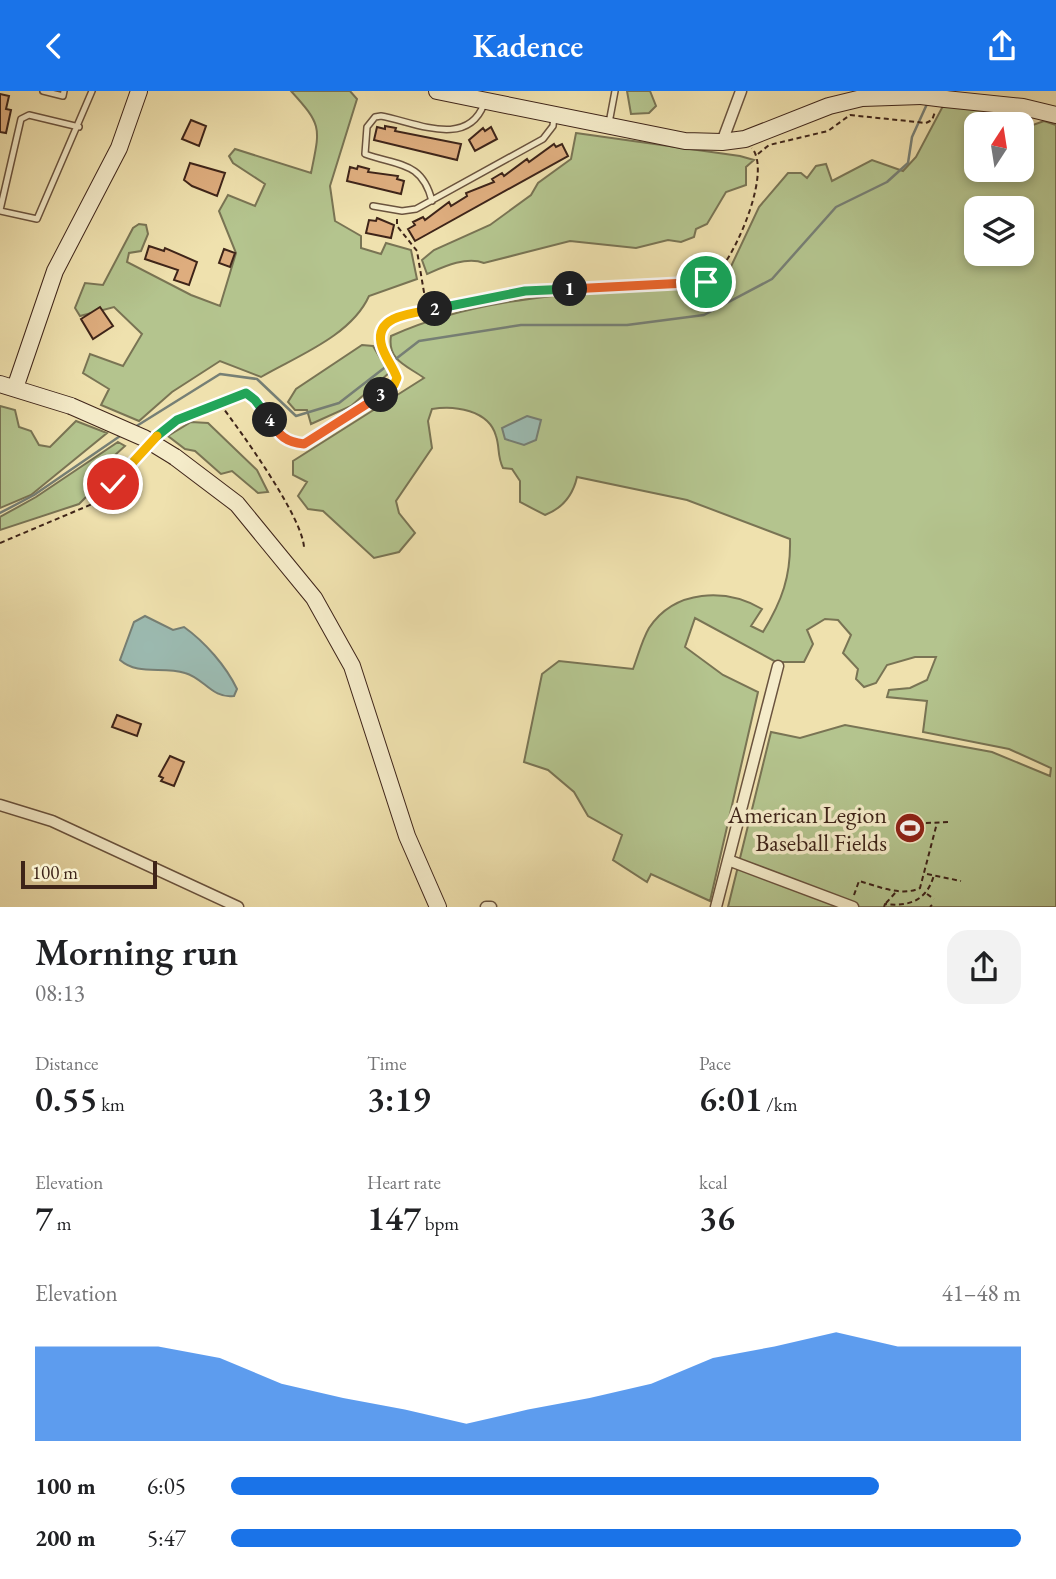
<!DOCTYPE html>
<meta charset="utf-8">
<style>
body{margin:0;font-family:"EB Garamond",serif;background:#f2f2f2;color:#202124;height:100vh;display:flex;flex-direction:column;font-size:26px;white-space:nowrap}
*{box-sizing:border-box;margin:0}
p{font-size:23px;color:#757577}
.icon{flex:none;width:38px;height:38px;fill:none;stroke:currentColor;stroke-width:2;stroke-linecap:round;stroke-linejoin:round}
.map{position:relative;height:816px;overflow:hidden}
.details{display:flex;flex-direction:column;background:#fff;flex:1}
.details>*{flex:none}
.needle{width:46px;rotate:12deg}
.fabs{position:absolute;left:964px;top:21px;display:grid;gap:14px}
.fabs a{display:grid;place-items:center;width:70px;height:70px;border-radius:14px;background:#fff;box-shadow:0 4px 10px #0003;font-size:35px}
.scale{position:absolute;left:21px;bottom:18px;width:136px;box-sizing:border-box;padding-left:7px;border:4px solid #3e2419;border-top:0;font-size:19px;line-height:24px;white-space:nowrap;color:#3e2419;-webkit-text-stroke:5px #f5ecca;paint-order:stroke}
.pin{position:absolute;display:grid;place-items:center;width:60px;height:60px;color:#fff;margin:-30px;border:4px solid #fff;border-radius:50%;box-shadow:0 2px 7px #0007}
.km{position:absolute;width:35px;height:35px;margin:-18px;border-radius:50%;background:#222;color:#fff;font-size:19px;line-height:35px;text-align:center}
.round{display:grid;place-items:center;flex:none;width:74px;height:74px;border-radius:21px;background:#f2f2f2}
.headline{display:flex;align-items:center;justify-content:space-between;height:119px;padding:0 35px}
h1{font-size:38px;font-weight:600;line-height:52px}
.figures{display:grid;grid-template-columns:repeat(3,1fr);gap:10px;height:119px;padding:7px 35px}
.figures div{display:grid;align-content:center}
.figures b{font-size:35px;font-weight:600}
.figures small{font-size:19px;font-weight:400}
.figures p{font-size:19px}
.chart{height:196px;padding:14px 35px}
.chart p{display:flex;justify-content:space-between}
.chart svg{width:100%;height:126px;margin-top:7px;fill:#1a73e8;opacity:.7}
ul{padding:0 35px;list-style:none;font-size:23px}
li{display:grid;grid-template-columns:112px 84px 1fr;align-items:center;height:52px}
li i{height:18px;border-radius:9px;background:#1a73e8}
header{display:flex;justify-content:space-between;align-items:center;height:91px;padding:0 35px;background:#1a73e8;color:#fff;font-size:32px;font-weight:600}
.map>svg:first-child{display:block}
</style>
<header><svg class="icon" aria-label="back" viewBox="0 0 24 24"><path d="M15 5l-7 7 7 7"/></svg>Kadence<svg class="icon" aria-label="share" viewBox="0 0 24 24"><path d="M12 15V3M7 8l5-5 5 5M5 13v7h14v-7"/></svg></header>
<div class="map">
<svg width="1056" height="816" viewBox="0 0 1056 816">
<rect width="100%" height="100%" fill="#efe1ae"/>
<filter id="stains"><feTurbulence type="fractalNoise" baseFrequency=".00286" numOctaves="4"/><feColorMatrix values="0 0 0 0 .2 0 0 0 0 .09 0 0 0 0 .02 0 0 0 .5 -.17"/></filter>
<radialGradient id="worn" r=".72"><stop offset=".6" stop-color="#630" stop-opacity="0"/><stop offset="1" stop-color="#630" stop-opacity=".3"/></radialGradient>
<path fill="#b4c48e" stroke="#797454" stroke-width="2" fill-rule="evenodd" d="M291,0H350L357,8L330,95L335,130L361,145V157L381,163L386,152L411,159L417,188L369,205C351,245 297,265 261,286L220,270L172,301L139,330L101,314L109,298L83,282L90,263L123,275L142,243L114,216L80,225L75,217L85,192L103,194L133,137L139,133L146,134L148,143L141,160L129,162L127,171L191,204L220,215L236,162L219,120L228,104L255,115L265,93L233,72L229,65L235,58L311,82C320,37 323,35 291,0Z
M627,0H650L656,15L649,22L631,23Z
M944,13L1002,21L1015,31L1033,34L1044,30L1056,34V816H728L771,641L800,647L845,634L992,661L1050,685L1051,677L1009,658L923,641L927,610L887,606L889,599L910,597L927,589L936,566H915L887,574L876,592L864,596L856,588L858,578L843,562L851,544L838,529L825,528L807,539L813,553L804,571H776L695,527L685,556L723,584L758,601L710,810L651,783L647,791L613,769L622,744L588,725L574,701L548,679L524,671L542,583L559,570L633,578C638,565 642,549 649,537C675,498 726,497 762,518L751,535L763,541C782,510 791,485 790,448L687,409L577,386C573,404 563,417 545,424L520,411V390L512,378L503,377C497,365 500,357 496,345C489,319 454,314 432,318L428,330L432,357L396,410L399,422L415,442L399,461L374,467L323,420L308,418L298,405L307,391L293,384V370L424,287C408,275 387,270 391,245C488,201 600,201 705,197L727,184L759,116L788,82H801L807,87L816,75L826,73L832,90L872,69L903,80L916,66ZM976,33H1022V79H976ZM976,117H1022V163H976Z
M576,42L740,65L754,69L746,76V94L726,101L707,133L696,138L694,146L681,151L668,149L636,157L570,150L484,172C466,165 443,176 427,183L422,169L434,159L490,134L531,104L538,92L571,68Z
M362,254L373,255L389,282L351,315L311,333L307,319H295L288,311L296,298Z
M0,315L15,319L19,336L31,340L39,354L50,356L76,330L107,342L31,404L0,417Z
M191,331L208,332L257,379L268,401L258,402L232,380L221,383L195,360L185,358L168,345Z
M118,351L125,355L92,385L94,398L79,413L0,439V426L36,406Z"/>
<path fill="#9cbcb3" stroke="#767f75" stroke-width="2" d="M527,325L541,329L536,349L524,354L505,348L502,337Z
M145,525L173,539L184,536C205,551 226,575 237,598L234,605C212,608 204,587 185,582C162,575 138,585 120,569L134,531Z"/>
<g fill="none" stroke-linecap="round" stroke-linejoin="round">
<path stroke="#767f75" stroke-width="2.5" d="M135,336L220,283L257,288L296,325L339,312L419,250L521,234H627L704,224L772,188L836,116L887,91L908,72L912,46L927,13
M0,422L34,404L123,343"/>
</g>
<path fill="#dead7e" stroke="#3e2419" stroke-width="2" d="M0,3L9,5L6,18L11,19L6,42L0,41Z
M191,29L206,35L199,55L182,48Z
M385,35L396,37L395,40L461,53L457,69L374,49L377,36L385,38Z
M491,36L497,48L475,60L469,49L483,37L485,40Z
M554,53L556,56L562,53L568,65L415,150L408,138L415,134L413,131L423,126L425,129L449,111L451,115L467,105L466,102L494,91L492,88L502,82L504,85L527,68L529,71Z
M190,72L225,82L217,105L192,95L184,89Z
M358,75L369,78L368,81L398,85L397,88L404,90L401,103L347,90L350,76L357,78Z
M377,127L394,134L391,147L366,142L369,129L376,130Z
M149,155L164,160L165,157L197,171L189,194L174,189L178,179L145,168Z
M224,158L235,162L230,176L219,172Z
M100,216L113,235L93,248L81,228Z
M117,624L141,633L137,645L112,636Z
M170,665L184,671L174,695L161,690L163,687L159,685Z"/>
<g fill="none" stroke-linecap="round" stroke-linejoin="round">
<g stroke="#6a533e" stroke-width="8">
<path id="lane" d="M43,0L63,5L64,0
M609,32L615,0
M432,110C422,70 398,75 365,63L367,36L375,26L381,25C415,31 467,58 484,13
M373,115L402,120L416,118L543,48L553,35L554,25
M0,119L21,28L29,24L79,36
M0,120L37,128L92,0"/>
</g>
<g stroke="#6a533e" stroke-width="13">
<path id="street" d="M722,51L741,0
M0,714L52,730L238,816
M728,769L853,816
M486,816H491
M716,816L778,575"/>
</g>
<g stroke="#3e2419" stroke-width="18">
<path id="secondary" d="M437,0L685,50L722,51L745,48L829,15L862,7L921,5
M945,8L1023,16L1056,24
M0,293L71,315
M15,297L55,180L119,57L139,0
M175,366L237,413L314,507L352,575L407,745L438,816"/>
</g>
<path stroke="#3e2419" stroke-width="2" stroke-dasharray="5 3.5" stroke-linecap="butt" d="M758,63L769,54L828,40L850,24L926,32L932,29L935,21
M397,128V135L417,160L427,219
M220,313C239,338 306,430 304,459
M160,343L177,329L246,302C272,320 269,348 304,353L394,294L397,287L380,251L381,241L394,227L525,200L706,191C711,186 718,182 722,176C739,154 771,81 752,57
M0,452L97,411L141,361
M926,732L949,731
M927,783L961,790
M927,803L934,808
M854,804L859,790C878,795 901,806 920,797L937,732
M886,812L896,801
M884,816L885,813C910,816 927,809 934,784
M930,816L932,814"/>
<use href="#lane" stroke="#f5ecca" stroke-width="5"/>
<use href="#street" stroke="#f5ecca" stroke-width="10"/>
<use href="#secondary" stroke="#f5ecca" stroke-width="16"/>
<g stroke="#3e2419" stroke-width="18" stroke-linecap="butt">
<path id="secondary-bridge" d="M921,5L945,8
M71,315L144,347L175,366"/>
</g>
<use href="#secondary-bridge" stroke="#f5ecca" stroke-width="16"/>
</g>
<g fill="none" stroke-linecap="round" stroke-linejoin="round">
<g stroke="#fff" stroke-width="14">
<path id="split-1" d="M570,198L706,191"/>
</g>
<g stroke="#fff" stroke-width="14">
<path id="split-2" d="M435,218L525,200L570,198"/>
</g>
<g stroke="#fff" stroke-width="14">
<path id="split-3" d="M381,304L394,294L397,287C393,275 383,264 381,252C375,223 417,222 435,218"/>
</g>
<g stroke="#fff" stroke-width="14">
<path id="split-4" d="M270,329C279,345 286,351 304,353L381,304"/>
</g>
<g stroke="#fff" stroke-width="14">
<path id="split-5" d="M157,345L177,329L246,302L255,309L270,329"/>
</g>
<g stroke="#fff" stroke-width="14">
<path id="split-6" d="M113,393L157,345"/>
</g>
<use href="#split-1" stroke="#f0652b" stroke-width="9"/>
<use href="#split-2" stroke="#22a559" stroke-width="9"/>
<use href="#split-3" stroke="#f5b400" stroke-width="9"/>
<use href="#split-4" stroke="#f0652b" stroke-width="9"/>
<use href="#split-5" stroke="#22a559" stroke-width="9"/>
<use href="#split-6" stroke="#f5b400" stroke-width="9"/>
</g>
<defs>
<g id="stadium-disc" transform="scale(1.575)"><circle r="9.5" fill="#8f2418" stroke="#f5ecca"/><path d="M0-5a6.5 5 0 1 0 0 10a6.5 5 0 1 0 0-10ZM-3.5-1.8h7v3.6h-7Z" fill="#fff"/></g>
</defs>
<g fill-rule="evenodd">
<use href="#stadium-disc" x="910" y="737"/>
</g>
<g text-anchor="middle" dominant-baseline="central" stroke-width="7" stroke-linejoin="round" paint-order="stroke">
<g font-size="24" fill="#3e2419" stroke="#f5ecca" text-anchor="end">
<text x="887" y="723">American Legion<tspan x="887" dy="28">Baseball Fields</tspan></text>
</g>
</g>
<rect width="100%" height="100%" filter="url(#stains)"/>
<rect width="100%" height="100%" fill="url(#worn)"/>
</svg>
<div class="fabs">
<a><svg class="needle" viewBox="-14 -14 28 28"><path d="M0-13l5 13h-10z" fill="#e53935"/><path d="M0 13l5-13h-10z" fill="#757577"/></svg></a>
<a><svg class="icon" aria-label="layers" viewBox="0 0 24 24"><path d="M12 4l9 5-9 5-9-5zM3 14l9 5 9-5"/></svg></a>
</div>
<div class="scale">100 m</div>
<div class="pin" style="left:706px;top:191px;background:#1e9e55"><svg class="icon" aria-label="arrive" viewBox="0 0 24 24"><path d="M6 21V4h12l-3 4 3 4H6"/></svg></div>
<div class="pin" style="left:113px;top:393px;background:#d93025"><svg class="icon" aria-label="check" viewBox="0 0 24 24"><path d="M5 12l5 5 9-10"/></svg></div>
<b class="km" style="left:570px;top:198px">1</b>
<b class="km" style="left:435px;top:218px">2</b>
<b class="km" style="left:381px;top:304px">3</b>
<b class="km" style="left:270px;top:329px">4</b>
</div>
<section class="details">
<div class="headline"><div><h1>Morning run</h1><p>08:13</p></div><a class="round"><svg class="icon" aria-label="share" viewBox="0 0 24 24"><path d="M12 15V3M7 8l5-5 5 5M5 13v7h14v-7"/></svg></a></div>
<div class="figures">
<div><p>Distance</p><b>0.55<small> km</small></b></div>
<div><p>Time</p><b>3:19</b></div>
<div><p>Pace</p><b>6:01<small> /km</small></b></div>
</div>
<div class="figures">
<div><p>Elevation</p><b>7<small> m</small></b></div>
<div><p>Heart rate</p><b>147<small> bpm</small></b></div>
<div><p>kcal</p><b>36</b></div>
</div>
<div class="chart"><p><span>Elevation</span>41–48 m</p>
<svg viewBox="0 0 160 44" preserveAspectRatio="none"><path d="M0 44V11L10 11L20 11L30 15L40 24L50 29L60 33L70 38L80 33L90 29L100 24L110 15L120 11L130 6L140 11L150 11L160 11V44z"/></svg>
</div>
<ul>
<li><b>100 m</b>6:05<i style="width:82%"></i></li>
<li><b>200 m</b>5:47<i style="width:100%"></i></li>
</ul>
</section>
